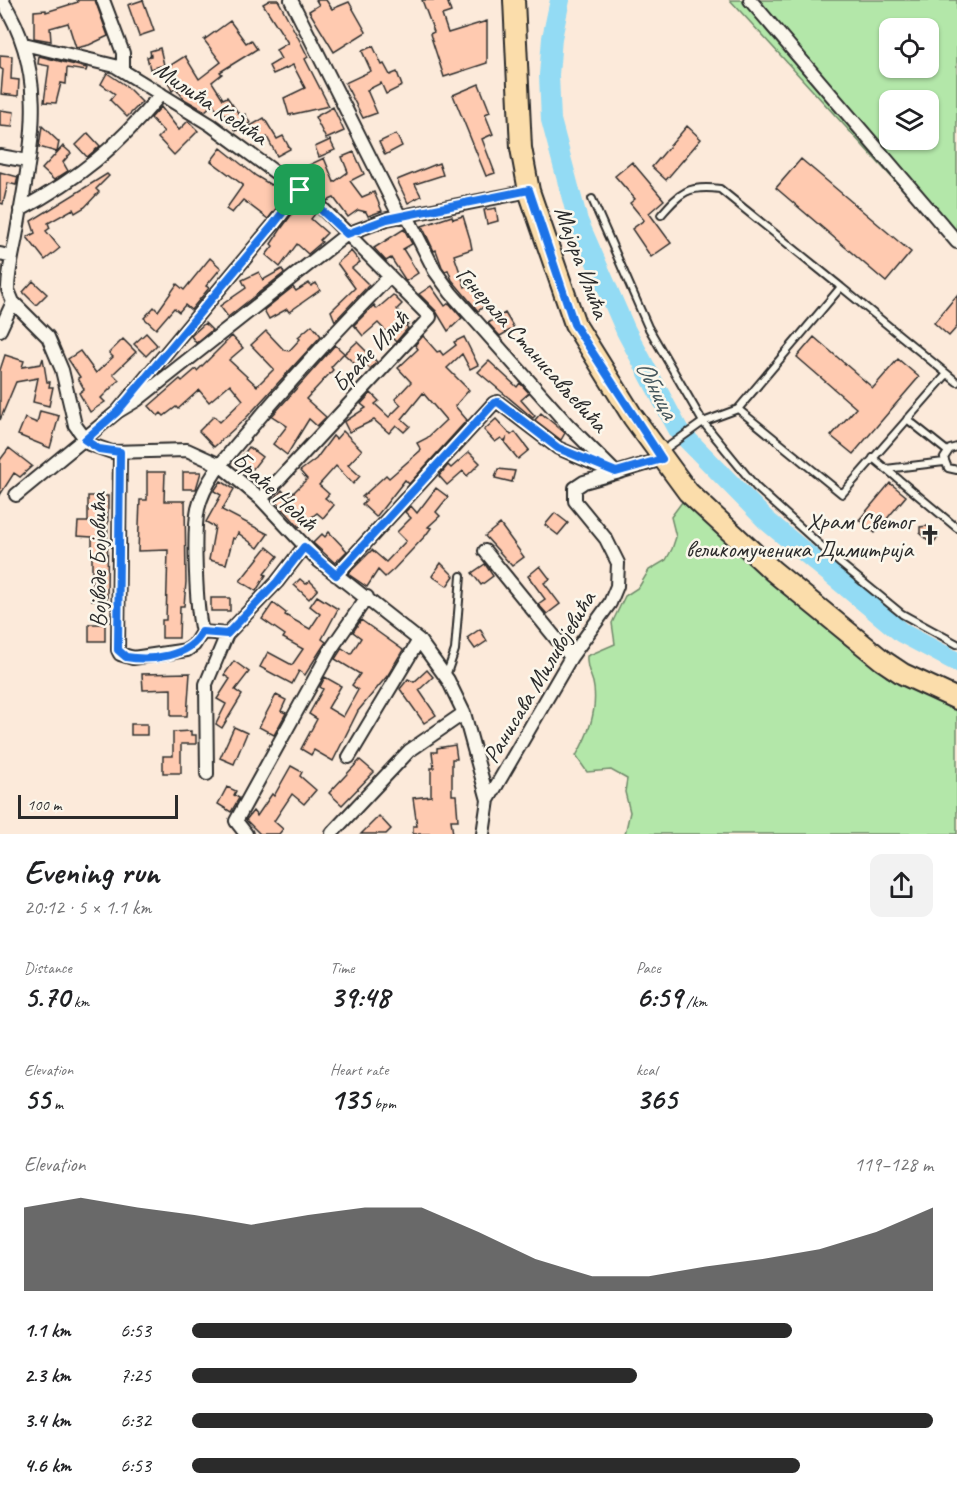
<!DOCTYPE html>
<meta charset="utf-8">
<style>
body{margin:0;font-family:Caveat,sans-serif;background:#f2f2f2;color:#202124;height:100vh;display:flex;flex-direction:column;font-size:22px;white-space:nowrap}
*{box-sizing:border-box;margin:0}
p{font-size:20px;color:#757577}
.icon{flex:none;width:33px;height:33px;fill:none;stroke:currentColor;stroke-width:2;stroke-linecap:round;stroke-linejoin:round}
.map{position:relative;height:834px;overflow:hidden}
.sheet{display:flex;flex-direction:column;background:#fff;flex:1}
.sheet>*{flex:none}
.tools{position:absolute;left:879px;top:18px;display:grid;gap:12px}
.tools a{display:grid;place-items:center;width:60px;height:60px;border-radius:12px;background:#fff;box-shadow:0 2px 4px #0004;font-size:30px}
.scale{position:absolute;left:18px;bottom:15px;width:160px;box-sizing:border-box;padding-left:6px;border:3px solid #2b2b2b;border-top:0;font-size:16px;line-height:21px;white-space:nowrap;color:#2b2b2b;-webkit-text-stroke:4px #fbf7ec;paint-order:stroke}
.pin{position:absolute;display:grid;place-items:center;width:51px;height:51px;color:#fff;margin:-26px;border-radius:12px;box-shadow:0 3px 9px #0006}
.round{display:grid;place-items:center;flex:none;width:63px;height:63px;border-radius:12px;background:#f2f2f2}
.summary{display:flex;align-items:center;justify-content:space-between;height:102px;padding:0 24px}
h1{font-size:33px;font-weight:800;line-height:45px}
.stats{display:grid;grid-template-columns:repeat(3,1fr);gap:9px;height:102px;padding:6px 24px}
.stats div{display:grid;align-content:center}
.stats b{font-size:30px;font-weight:800}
.stats small{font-size:16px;font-weight:400}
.stats p{font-size:16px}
.chart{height:168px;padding:12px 24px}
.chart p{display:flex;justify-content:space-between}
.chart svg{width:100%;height:108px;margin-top:6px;fill:#2b2b2b;opacity:.7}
ul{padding:0 24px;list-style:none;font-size:20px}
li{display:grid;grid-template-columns:96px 72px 1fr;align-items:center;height:45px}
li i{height:15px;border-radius:8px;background:#2b2b2b}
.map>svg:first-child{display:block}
</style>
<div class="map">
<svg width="957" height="834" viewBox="0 0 957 834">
<rect width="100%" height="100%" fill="#fceada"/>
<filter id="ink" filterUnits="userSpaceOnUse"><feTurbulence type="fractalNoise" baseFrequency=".0167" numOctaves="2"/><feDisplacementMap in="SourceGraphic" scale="12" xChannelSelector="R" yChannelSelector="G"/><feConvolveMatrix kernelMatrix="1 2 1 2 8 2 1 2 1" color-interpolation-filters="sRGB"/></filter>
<g filter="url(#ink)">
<path fill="#b3e7a9" stroke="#6f896a" stroke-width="1.5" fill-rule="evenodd" d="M730,0H957V249ZM890,28H928V68H890ZM890,100H928V140H890Z
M682,502L887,677L957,709V834H625L630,812L625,792L627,779L611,770L587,772L576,756C588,735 597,713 594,688C593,675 586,672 587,656L615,644L612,623L625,596L639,587L649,570L666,560L672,549L676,537L671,517Z"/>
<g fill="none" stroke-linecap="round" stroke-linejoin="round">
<path stroke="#93dbf4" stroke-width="20" d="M560,0L552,38L549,75L551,120L578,221L626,331L679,431L767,521L902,633L957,662"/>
</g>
<path fill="#ffcab0" stroke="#2b2b2b" stroke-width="1.5" d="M77,0H95L108,36L89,45L76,48L68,23L50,28L51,41L34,38V11L46,10V12L78,2Z
M143,0L154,31L139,36L128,5Z
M270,0H278L301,43L308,57L305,59L329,106L289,115L284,98L305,88L293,65L273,74L269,66L281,59L276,50L288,43L263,4Z
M316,0H326L332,9L349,2L366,32L334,52L309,11L319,5Z
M422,0H447L451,12L442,15L448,33L487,21V63L444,77L430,34L434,32Z
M230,21L246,43L251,40L257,49L220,72L222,74L212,82L223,99L227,97L241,117L245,114L250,123L236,131L225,114L221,116L213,104L205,111L184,99L176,88L172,91L163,70L185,56L199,79L221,62L204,40Z
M373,46L382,65L384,64L390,75L397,72L402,86L386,94L381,83L367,90L377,113L363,118L345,83L371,71L362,51Z
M160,48L164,65L150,69L147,57L151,56L150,51Z
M0,55L12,56L11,79L19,80L18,96L1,94L3,70L0,68Z
M39,56L87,68L86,71L67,68L66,84L61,83L56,103L44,102L49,66L38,64Z
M107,73L125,85L142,102L127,117L110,100L115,94L101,84Z
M479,84L490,112L485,114L493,134L482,139L495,173L486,176L453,95Z
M161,107L179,130L188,121L198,131L174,155L158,138L164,132L151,118Z
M333,107L344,131L326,139L315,117Z
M0,110L14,112L12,127L0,126Z
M264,118L277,139L283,136L290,149L277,156L267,137L257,143L247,128Z
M42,126L59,142L57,152L39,147Z
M687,126L701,139L666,180L652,167Z
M88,133L100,146L87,157L76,145Z
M396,134L402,146L385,155L379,142Z
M330,140L335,150L319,157L315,147Z
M63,146L71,153L63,162L68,171L54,180L42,169Z
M221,148L256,176L271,185L274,182L288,193L268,219L243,200L232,213L226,209L243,185L211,161Z
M354,152L364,174L350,181L362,197L374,192L382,211L368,216L366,212L358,210L348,217L334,198L327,201L309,165L324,158L334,182L348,172L342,157Z
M801,159L911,252L886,282L776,188Z
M632,162L664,200L649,213L671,243L651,257L632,229L644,220L630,203L635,199L615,176Z
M439,163L443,175L415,184L421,196L408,203L397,180Z
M0,172L18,177L16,185L8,183L3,204L0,203Z
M107,174L109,176L96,189L99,192L85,207L75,213L73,209L48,223L50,228L46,231L60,248L45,260L27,237L35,233L31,221Z
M300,203L315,214L311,219L327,233L320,240L322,242L308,254L297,244L280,267L266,255L273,246L271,244L281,229Z
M496,208L498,221L487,224L484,210Z
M452,216L453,219L463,216L470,239L472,249L454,255L465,287L473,283L487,304L478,311L452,280L448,270L445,271L442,267L436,250L434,251L422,226Z
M404,229L412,244L403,249L418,273L406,281L391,258L386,261L374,248Z
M351,251L360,262L352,268L369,285L335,321L331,311L355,288L337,263Z
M210,258L221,268L206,286L209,288L191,310L185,305L179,312L174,308L156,329L144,318L154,307L158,311L177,284L184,290Z
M282,269L284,273L228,317L220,306L246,288L242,280L259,272L263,280Z
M33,281L47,294L36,305L23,292Z
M309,283L311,286L316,283L320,290L289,312L287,309L269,319L264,310L293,287L296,291Z
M431,286L445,306L449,303L462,318L448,331L436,311L419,294Z
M393,295L402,304L397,309L409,323L406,326L408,328L396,342L378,323L363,336L354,325L374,305L377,309Z
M957,295V327L949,336L934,323Z
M505,313L514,328L500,336L488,323Z
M205,323L212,330L196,343L191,336Z
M312,325L321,336L246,418L214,447L199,431L214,416L220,422L243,400L230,384L209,402L199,390L178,409L176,407L164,416L161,413L158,416L149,406L180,379L182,381L196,369L197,371L232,336L243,348L229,360L257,386L274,369L251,345L266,331L284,350L289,351L300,339L298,337Z
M146,333L157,345L146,356L134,344Z
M423,336L437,352L440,351L443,355L456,345L454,342L464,337L478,365L470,369L462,354L447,368L469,390L455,406L467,420L409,484L405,480L376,517L362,504L366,500L362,497L386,475L389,478L421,450L417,443L427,438L446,420L423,393L402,419L410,426L404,432L396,425L389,433L374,420L349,432L344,422L366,408L361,404L371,393L379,401L375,404L389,417L401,405L395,399L411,382L398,368L418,349L415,345Z
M814,337L873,388L898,359L919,377L853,454L831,436L856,408L797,357Z
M123,339L136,352L113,374L119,380L101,398L105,402L90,412L79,393L84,389L78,378L80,377L68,359L80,351L96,373L113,357L109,353Z
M357,342L377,362L370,369L361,360L356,365L344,354Z
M335,345L344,353L331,367L333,370L306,399L326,417L317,426L309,419L287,455L273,444L287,426L272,416Z
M5,355L24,361L22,367L41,364L43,358L47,382H50L49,387H53L49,406L33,402L38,378L16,382L0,420V370Z
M489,361L517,387L520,383L529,393L521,400L535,416L533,418L478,372Z
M40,411L59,416L50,448L18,435L25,418L37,423Z
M541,413L565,433L561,440L535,420Z
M496,419L511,435L515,432L529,450L518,459L505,443L506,439L504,441L501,438L495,442L484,430Z
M343,431L362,450L348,465L360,476L353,484L336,466L319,485L329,494L325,498L334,505L323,518L317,513L299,527L274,499L282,490L289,497L307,479L300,471L316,459L333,436L336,439Z
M249,447L262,457L252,470L239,460Z
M9,448L32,466L20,477L14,473L0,495V460Z
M469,452L480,463L467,476L463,471L447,485L439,476L448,465L451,468Z
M498,469L515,471L512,482L495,478Z
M147,472H165L164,501H185L186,582L184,606H180L179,638H162V620H166L168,550L138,551L140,500H147Z
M183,472H201L196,489H183Z
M221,481L234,489L222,510L268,534L258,548L238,533L235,539L233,538L226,564L209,560L215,527L206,522L221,495L214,491Z
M890,483L906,496L875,533L859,520Z
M436,488L448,497L436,512L440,516L428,527L431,528L426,535L394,569L385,577L378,570L367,587L348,574L372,550L386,562L406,541L397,532L411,518L405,512L411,506L417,513Z
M88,496H108L107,600H92V537L77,536L78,522H88Z
M555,513L568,523L558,535L545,525Z
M500,524L524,557L512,566L485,536Z
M927,526L939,536L932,544L920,533V527Z
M329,532L347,551L335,563L313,543L322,534L325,537Z
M267,547L278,556L264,574L266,575L256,591L240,581Z
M441,563L454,576L447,586L432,576Z
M485,564L493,576L481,585L472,573Z
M540,566L550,579L544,583L560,604L547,614L538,604L545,599L528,576Z
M300,579L306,584L310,581L318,589L309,599L294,585Z
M317,596L338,609L322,639L326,642L320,651L305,675L299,671L292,684L260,667L268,652L292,665L303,649L283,638L285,635L262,619L273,603L286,613L285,615L310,629L320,614L310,606Z
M211,598H230V611H211Z
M361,620L403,650L388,675L358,711L333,761L314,750L311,755L301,749L317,719L309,714L323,689L320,687L325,677L341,686L328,708L343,717L358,690L352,685L360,674L335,659L342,648L351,654L361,638L353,632Z
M89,624H105V641H89Z
M480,629L487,641L475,649L467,638Z
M234,661L249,672L235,690L242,695L222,728L216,724L226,704L217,699L230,679L224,675Z
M427,670L433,677L419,690L436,715L424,723L400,689L408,679L414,682Z
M190,673L187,716H171V689L143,690L142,674Z
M276,695L286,700L281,711L286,713L274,735L259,727Z
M131,724H147V735H131Z
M234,727L247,733L234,764L220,758Z
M191,731V735H196V744H181V773H163V756H173V732Z
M455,745L457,759H452V795H456L458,820H451L453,834H413V826H417L413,798L431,796V768H434L432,752H437V748Z
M360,760L374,772L342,805L329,793Z
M291,766L302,772L300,776L316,790L304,804L292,794L274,821L283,829L279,834H260L246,820L253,811L257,816L272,794L274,796Z
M227,787L236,791L234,795L239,798L231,812L218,804Z
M379,816L391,829L386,834H361Z"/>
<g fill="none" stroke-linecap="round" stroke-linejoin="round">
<g stroke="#2b2b2b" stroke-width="10">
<path id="service" d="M592,199L648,327L703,422L738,409L841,287L720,189C688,185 681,192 661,215
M841,287L957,382
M738,409L842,494L947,374
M907,419L947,451
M957,447L950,449L944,458L948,468L957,470
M661,452L703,422L756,487L841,564L902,614L957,644
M873,458L957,528
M886,469L944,462
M446,676L455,650L461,576"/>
</g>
<g stroke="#2b2b2b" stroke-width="16">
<path id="minor" d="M2,0C50,77 31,147 17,231C14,250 8,270 8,290L13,302L48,337L62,370L75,425L89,444L112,452L187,450L220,465L261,499L319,561L419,640L448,680L464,713L488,800L483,834
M103,0L123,53V70
M291,0L400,217
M750,0L957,242
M24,44L115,66L211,125L318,204L430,317L261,499
M0,156L28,161
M20,210C81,177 117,147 161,94
M407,216L435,271L451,293L568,425L616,473L584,482L575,488V501L606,539L618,563L617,586L610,603L571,657L488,800
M0,254L12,257
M0,330L13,302
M117,412L137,400L347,234L387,219L529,191
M120,452L118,650L120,654L133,658L187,650L194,645L202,632C196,608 193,532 198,509C205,478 231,452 250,429C294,376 341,326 389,277
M16,495L117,412L273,225L300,190
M485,551L571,657
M336,575L494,403L498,402L558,448L616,473L662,459
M202,632L227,634L277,582L304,547
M349,757L419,640
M207,774L206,684L227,634
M332,833L409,751L464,713
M246,834L236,821L331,649L367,597"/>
</g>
<g stroke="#2b2b2b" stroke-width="24">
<path id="primary" d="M514,0L521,148L529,191L575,324L633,417L688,492L773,571L882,660L903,674L957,699"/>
</g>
<use href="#service" stroke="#fbf7ec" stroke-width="6"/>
<use href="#minor" stroke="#fbf7ec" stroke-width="12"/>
<use href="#primary" stroke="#fbddab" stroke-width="20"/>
</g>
</g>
<g fill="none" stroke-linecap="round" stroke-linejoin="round" filter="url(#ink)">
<g stroke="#fff" stroke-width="12">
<path id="route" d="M300,190L347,234L387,219L529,190L574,324L662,459L616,472L558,448L498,402L494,403L336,575L304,547L277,582L227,634L202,632C190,657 151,661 126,657L118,650L120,452L99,449L85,440L117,412L273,225Z"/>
</g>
<use href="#route" stroke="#1a73e8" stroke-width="8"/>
</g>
<defs>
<g id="church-bare" transform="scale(1.62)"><path d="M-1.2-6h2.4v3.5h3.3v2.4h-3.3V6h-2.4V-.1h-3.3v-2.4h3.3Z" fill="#2b2b2b" stroke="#fbf7ec" stroke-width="2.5" paint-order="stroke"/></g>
</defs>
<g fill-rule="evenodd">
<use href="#church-bare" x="930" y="535"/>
</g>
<g text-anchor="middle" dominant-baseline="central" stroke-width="5" stroke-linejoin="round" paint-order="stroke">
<g font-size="24" fill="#2b2b2b" stroke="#fbf7ec">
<text transform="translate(211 103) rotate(34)">Милића Кедића</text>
<text transform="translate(582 262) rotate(70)">Мајора Илића</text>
<text transform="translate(532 349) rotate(48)">Генерала Станисављевића</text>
<text transform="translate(370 351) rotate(-47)">Браће Илић</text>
<text transform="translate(275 491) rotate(43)">Браће Недић</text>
<text transform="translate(98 560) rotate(-90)">Војводе Бојовића</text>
<text transform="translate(539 677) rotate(-59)">Ранисава Миливојевића</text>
</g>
<g font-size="24" fill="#2b2b2b" stroke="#fbf7ec" text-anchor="end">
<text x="913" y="521">Храм Светог<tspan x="913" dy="28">великомученика Димитрија</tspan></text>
</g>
<g font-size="26" font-style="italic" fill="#45575d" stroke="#fbf7ec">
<text transform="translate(657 389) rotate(62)">Обница</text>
</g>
</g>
</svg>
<div class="tools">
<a><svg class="icon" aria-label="locate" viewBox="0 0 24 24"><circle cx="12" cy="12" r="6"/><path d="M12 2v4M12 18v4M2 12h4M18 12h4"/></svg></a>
<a><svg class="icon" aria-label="layers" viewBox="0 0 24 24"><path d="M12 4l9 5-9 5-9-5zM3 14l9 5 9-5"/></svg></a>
</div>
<div class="scale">100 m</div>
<div class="pin" style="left:300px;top:190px;background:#1e9e55"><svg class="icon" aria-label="arrive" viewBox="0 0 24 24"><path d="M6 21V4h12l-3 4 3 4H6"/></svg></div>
</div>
<section class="sheet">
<div class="summary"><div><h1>Evening run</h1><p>20:12 · 5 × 1.1 km</p></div><a class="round"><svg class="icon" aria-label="share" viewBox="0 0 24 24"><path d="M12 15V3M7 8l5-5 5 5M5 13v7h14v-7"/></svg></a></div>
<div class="stats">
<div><p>Distance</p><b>5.70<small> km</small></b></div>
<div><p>Time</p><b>39:48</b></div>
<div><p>Pace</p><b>6:59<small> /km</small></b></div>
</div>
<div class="stats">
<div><p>Elevation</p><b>55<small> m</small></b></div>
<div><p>Heart rate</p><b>135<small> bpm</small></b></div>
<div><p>kcal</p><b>365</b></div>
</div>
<div class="chart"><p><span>Elevation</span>119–128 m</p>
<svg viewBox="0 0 160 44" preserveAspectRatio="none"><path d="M0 44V10L10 6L20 10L30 13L40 17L50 13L60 10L70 10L80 20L90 31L100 38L110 38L120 34L130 31L140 27L150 20L160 10V44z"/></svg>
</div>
<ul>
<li><b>1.1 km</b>6:53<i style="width:81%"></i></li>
<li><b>2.3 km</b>7:25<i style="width:60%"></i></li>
<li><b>3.4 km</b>6:32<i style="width:100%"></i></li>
<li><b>4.6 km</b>6:53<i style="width:82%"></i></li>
</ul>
</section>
